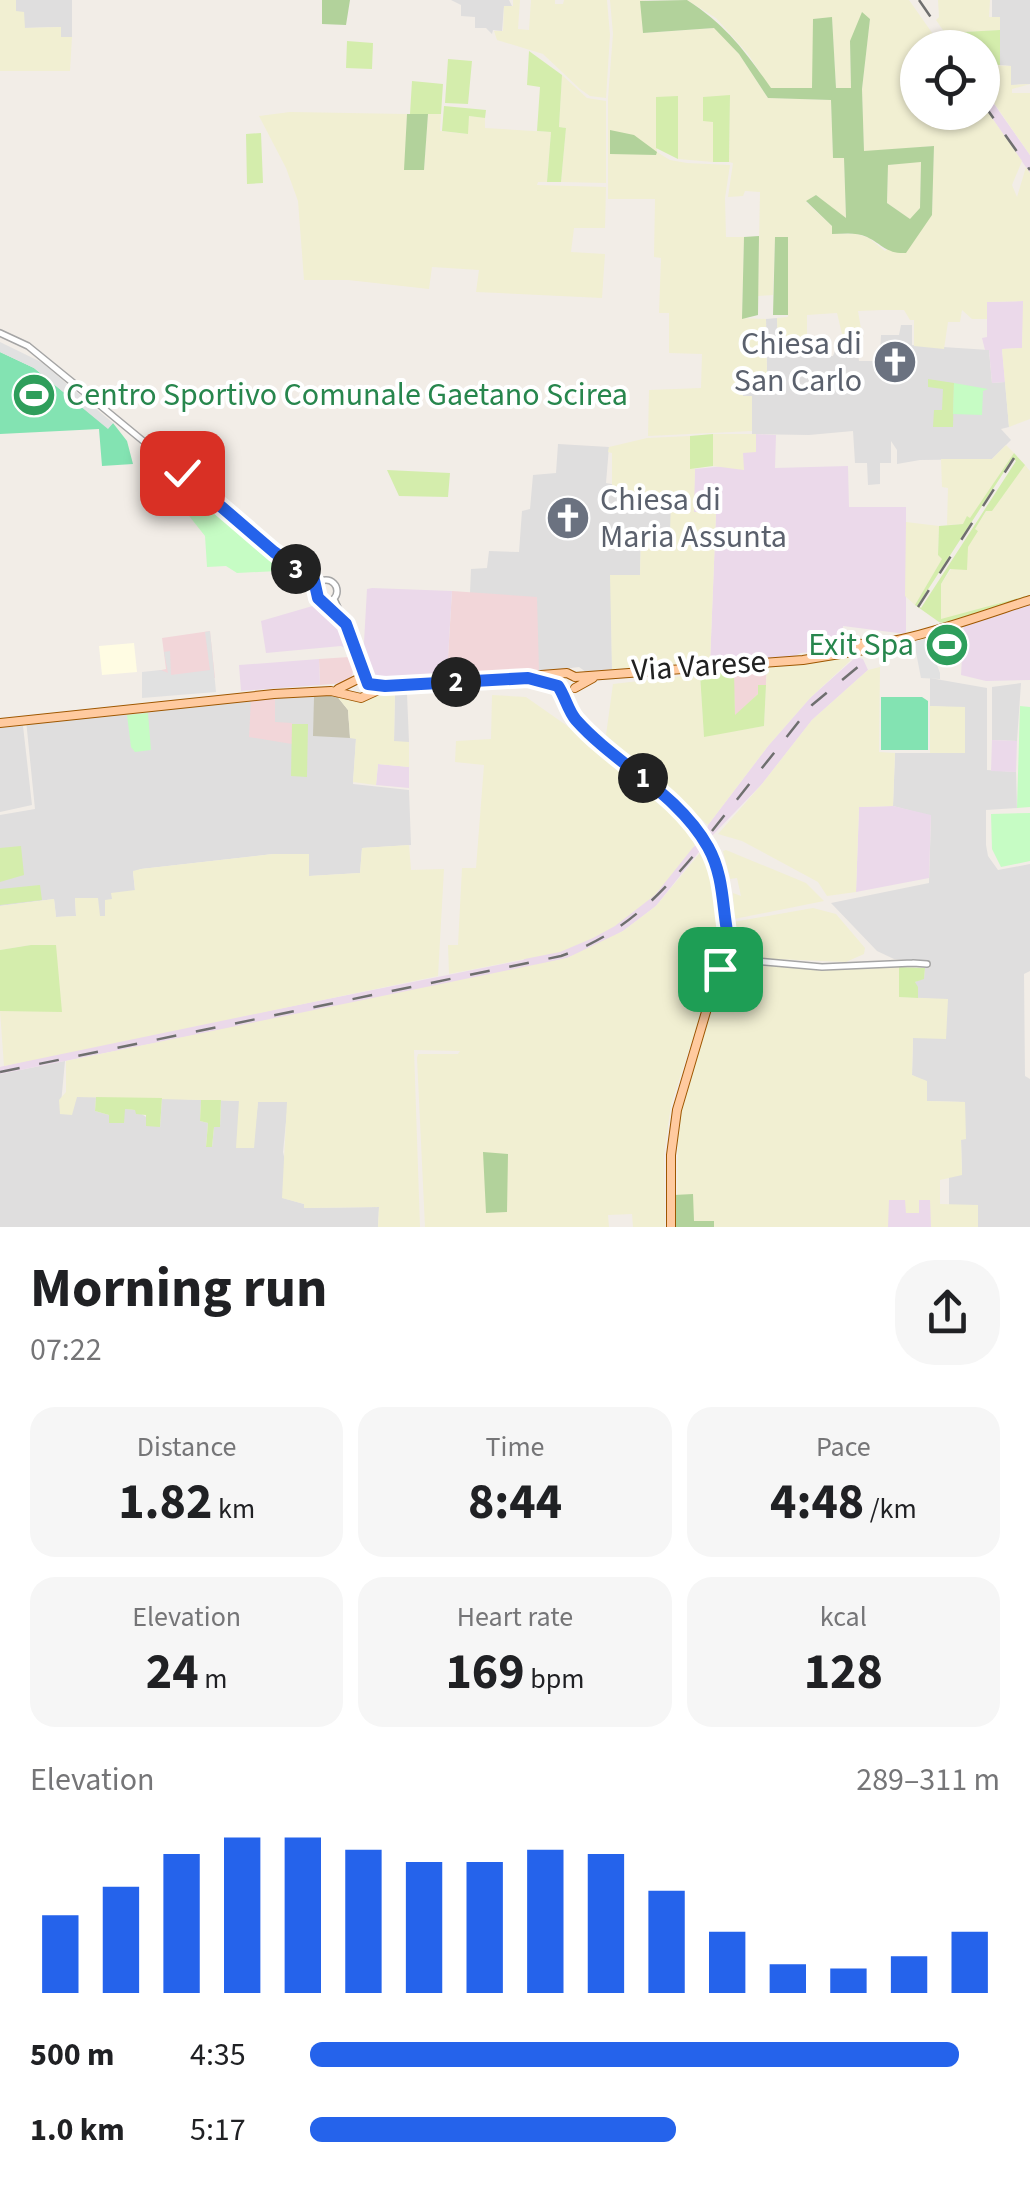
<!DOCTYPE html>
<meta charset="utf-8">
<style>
body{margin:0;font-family:"Source Sans 3",sans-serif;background:#f6f6f6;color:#202124;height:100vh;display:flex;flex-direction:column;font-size:38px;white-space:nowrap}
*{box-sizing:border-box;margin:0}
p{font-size:32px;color:#757577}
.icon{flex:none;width:55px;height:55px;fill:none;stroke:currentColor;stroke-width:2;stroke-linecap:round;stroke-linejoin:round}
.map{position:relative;height:1227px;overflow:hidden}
.sheet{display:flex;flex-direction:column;background:#fff;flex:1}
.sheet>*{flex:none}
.controls{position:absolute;left:900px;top:30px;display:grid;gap:20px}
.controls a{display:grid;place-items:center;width:100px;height:100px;border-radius:50%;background:#fff;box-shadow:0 2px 8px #0004;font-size:50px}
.pin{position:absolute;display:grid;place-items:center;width:85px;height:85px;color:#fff;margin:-42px;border-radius:20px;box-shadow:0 5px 15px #0006}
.km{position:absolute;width:50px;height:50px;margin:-25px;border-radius:50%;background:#222;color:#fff;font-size:28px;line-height:50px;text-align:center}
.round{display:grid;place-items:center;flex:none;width:105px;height:105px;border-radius:40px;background:#f6f6f6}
.head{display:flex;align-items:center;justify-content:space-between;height:170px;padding:0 30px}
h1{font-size:55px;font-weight:700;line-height:75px}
.stats{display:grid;grid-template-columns:repeat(3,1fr);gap:15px;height:170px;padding:10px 30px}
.stats div{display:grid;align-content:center;border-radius:25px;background:#f6f6f6;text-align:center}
.stats b{font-size:50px;font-weight:700}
.stats small{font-size:28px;font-weight:400}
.stats p{font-size:28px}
.chart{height:280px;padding:20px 30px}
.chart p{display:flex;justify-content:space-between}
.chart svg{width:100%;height:180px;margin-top:10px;stroke:#2563eb;stroke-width:6}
ul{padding:0 30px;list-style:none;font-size:32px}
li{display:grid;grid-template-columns:160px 120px 1fr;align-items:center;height:75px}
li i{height:25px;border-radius:12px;background:#2563eb}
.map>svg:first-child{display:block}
</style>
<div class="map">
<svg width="1030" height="1227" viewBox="0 0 1030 1227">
<rect width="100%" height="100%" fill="#f2ede7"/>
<path fill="#dfdede" d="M16,0H72V37H61L60,27L24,28L16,12Z
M451,0H509L512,6H504L502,31L493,30L492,34L486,28H475V17L461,16V5Z
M992,0H1030V84L1011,85V66L1000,65V18L992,17Z
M777,318L778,351L807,350L808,357L833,356L835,351L845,350L844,341H856L859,361H873L874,355L880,354L881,335H899L901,325H912V345L989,350L992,383L1005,382L1009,427L1001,429L1011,440L992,459L920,460L897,464V450L891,441V463H880V484L868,485L867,463H855L853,431L809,435L752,434V397L743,396V374H767L766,319Z
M558,444L609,447L606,483L671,495V533L641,534L640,576L611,575L612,669L586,672L579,667L539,672L470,593L471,569L487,568L489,551L519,552L522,511L530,509L533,475L556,473Z
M930,678L987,688V770L1016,772L1017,808L986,810V845L988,856L998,870L1030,864V971L1024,974L1025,1076L1030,1079V1227H978V1205H949V1175L962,1174L961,1139H965V1102L926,1101L920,1079L912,1075L913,1037L948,1000L918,998L915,982L924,978L925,968H930L931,962L894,959L877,951L831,903L929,883L931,816L893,806L895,753H964L965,708L930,706Z
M1021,683L1017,741L992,740V687Z
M395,689L407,694L409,742H394Z
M336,695L356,739L353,784L409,790L411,845L362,848L360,873L309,876L273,854L141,869L133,872L135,891L112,899L106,916L100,917L88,899L75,898L76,916L56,917L54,899L0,906V815L35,809L26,720L251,699L275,722V697Z
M23,726L32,805L0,812V728Z
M65,1061L60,1114L76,1097H96L95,1111L109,1115V1122L125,1109L136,1110L160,1127L162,1098L201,1100L200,1121L208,1123L206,1146L212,1147L214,1127H220L221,1100L240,1101L253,1148L258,1101L288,1102L283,1152L285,1161L283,1198L304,1204L305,1208L379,1207L378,1227H0V1074Z"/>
<path fill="#f2d6d9" d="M452,591L537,597L539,672L447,674Z
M210,631L215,678L142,674L166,669L162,638Z
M349,657L354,664L352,677L345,683L320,685L319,659Z
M767,665L766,685H758V694L735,716L733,667Z
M275,697V722L292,723V744L249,737L251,699Z"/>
<path fill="#ebd9ea" d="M982,87L1030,155V173L983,105Z
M1024,301L1022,348L1002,349L1005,382L992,383L989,350H985L982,338L987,337V302Z
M756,434L776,435L775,468L848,466L849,507H906V634L843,626L842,640L832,650L801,653L788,659L710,664L716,513L693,512L695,469L725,466L743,452H756Z
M372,588L452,591L447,674L369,679L363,660L367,589Z
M1030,601V680L986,681L961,675L964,620Z
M316,605L330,611L343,626L349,643L347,649L341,646L266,653L261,621Z
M856,657L863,659L868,670L812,720L762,784L710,838L656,906L623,931L596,946L567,958L505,973L0,1074V1067L67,1051L523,960L698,844L706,835L708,825L768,746L810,698Z
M319,659L320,685L241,691L239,665Z
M992,740L1017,741L1016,772L991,771Z
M378,764L409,767V788L376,785Z
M893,806L931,815L929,878L856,892L859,807Z
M888,1200H906V1213H918L919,1200H931V1227H888Z"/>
<path fill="#fffce3" d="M134,643L137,672L102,675L99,646Z"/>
<path fill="#c7c4b2" d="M336,695L348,710L350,738L313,736L314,697Z"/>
<path fill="#f1efd2" d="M0,0H16V11L24,12L25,28L61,27V37H72L70,71H0Z
M513,0H520L518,29L529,30L531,0H555V4H563L564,0H607L610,35L606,98L590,96L580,89L543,54L497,40L494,31H503L504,6H513Z
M610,0H648L641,1L643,33L715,28L739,54L768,98L831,100L833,157H844L846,219L816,195L806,202L832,226V234H857L869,238L885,251L932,215L934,146L864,152L862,89L870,18L850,41L851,88L836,89L832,18L813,19V88H770L748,54L716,18L687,0H909L942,47L918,48V112H982L983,105L1022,161L1012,185L1017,197L1026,167L1030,173V419L1009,427L1002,349L1022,348L1023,301L987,302V319H972L962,310L960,322H948L944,349L914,346V320H910L904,310H882L858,311L862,335L842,334L837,313L807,315V350L778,351L777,318L788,317V238H775L773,295L758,296L760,192L745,191L743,196L728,197L733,163L729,162L730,96L713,121V162L678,159V97H657V152L670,160L687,163L730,165L725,198L726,237H744L742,318L766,319L767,374L743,375V396H752V431L648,436L649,390L701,388L702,354L669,353V313H659L661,258L654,257L655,199H608V98L613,34Z
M938,0H990L989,17H1000V30L945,33L936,20L939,17Z
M982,65L1011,66V85L1030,84L1012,89V93H1030V155L983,87Z
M562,75L587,98L606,101V183L561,182L566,128L559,127Z
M290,112L407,114L405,170H424L428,114H441L440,131L467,134L469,116L485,118V128L551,132L547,182H538L537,185L606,187L605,228H574L571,252L605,254L602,298L476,292L479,270L432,267L429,289L348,280H304L298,201L286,168L259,116Z
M921,161L920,208L911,220L887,203L888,165Z
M713,434H756V452L743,453L744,470L713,466Z
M690,436V468L695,469L694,512H716L710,662L612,669L610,575H640L641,533H670L671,496L633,495L632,491L612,495V453L608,452L609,447L647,438Z
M1006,445L1014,453L970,519L964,524L947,525L948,488L942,487L941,459H992Z
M1025,465L1030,471V595L941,620V584L978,530H974L987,510Z
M906,522L939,526L938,555L943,558L915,605L905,596Z
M848,655L850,661L810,698L768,746L708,825L606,735L613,684L700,674L704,736L764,726L767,665Z
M880,667L879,752L895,753L893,806L859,807L856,892L827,896L818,882L742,841L718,834L762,784L812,720L868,670Z
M395,689L394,741L409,742V767L378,764L376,785L353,782L356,739L350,738L348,710L336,695L362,701L382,690Z
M492,695L526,697L593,744L629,772L684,824L695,845L655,895L615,926L593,938L560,952L449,974L448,945H458L462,868H476L484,765L455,762L456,741L491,739Z
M930,706L965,707V753H930Z
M409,845L411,870L444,869L438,976L4,1066L0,1011H62L31,945L0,950V906L54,899L56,917L76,916L75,898H98L100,916H105V900L112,899L111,893L135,890L133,871L141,869L273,854H309V876L360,873L362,848Z
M726,850L806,883L824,901L734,919L733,893L741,896L737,878L730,879L723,851Z
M700,853L711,874L719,903L721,928L720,936L706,952L705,959L711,975L706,997L671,1105L664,1155L665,1227H633L632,1214L608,1215L609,1227H425L417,1058L418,1054H458L460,1051L414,1050L420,1227H378L379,1207L304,1208V1204L282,1198L287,1102H258L254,1148H236L239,1101L77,1097L72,1115L60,1114L59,1100L66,1092V1061L567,958L623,931L656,906Z
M813,908L836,914L865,948L864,954L846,962L751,958L742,956L732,941L733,922Z
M743,965L827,969L899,967V997L948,999L946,1039L913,1038L912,1075L927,1081V1101L965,1102L966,1139L961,1140L962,1175L940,1180V1204L978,1205V1227H931L930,1200H919V1213H906L905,1200H889L888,1227H677L678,1131L687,1082L722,977Z"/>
<path fill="#d4edac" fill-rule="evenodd" d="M1000,30V65H983L982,48L955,47L945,33Z
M347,41L373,43L372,69L346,68Z
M529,51L562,75L559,127L566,128L561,182H547L551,132L537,131L540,87L527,85Z
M448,59L472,61L468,104L445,103Z
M412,81L443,84L441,114H410Z
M730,95L729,162H713V122L703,121V97Z
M678,96V159L656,148V97Z
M444,106L486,110L485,118L469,116L468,134L442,131Z
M261,133L263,183L247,184L246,134Z
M928,379L954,383L953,427H933L934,410H942L943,389L928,387Z
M713,434V466L690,469V436Z
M1014,453L1025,465L992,511H986L975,529L978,531L968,547L967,570L950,569L941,584V619L1030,595V597L943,623L939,622L915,605L942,559L938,555L939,526L963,524L967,516L970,518ZM1013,458L1016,461L921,608L918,605Z
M387,470L450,473L448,497L399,496Z
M734,671L735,715L758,694V685H766L764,726L704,737L700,674Z
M292,724H308L307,777L291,776Z
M21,846L24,875L0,882V848Z
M40,885L42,900L0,905V889Z
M31,945H56L62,1012L0,1011V950Z
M899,967L925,968L924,979L915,982L918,987V998L899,997Z
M96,1097L162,1098L160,1127L146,1126V1115L136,1114L135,1110L125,1109L124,1123H109V1115L95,1111Z
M201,1100H221L220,1127H214L212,1147H206L208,1123L200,1121Z"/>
<path fill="#b2d29b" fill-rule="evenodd" d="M322,0H350L346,25L322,24Z
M687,0C726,25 745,51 771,88H812L813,19L832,17L836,88H851L850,41L862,12L870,19L862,89L864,151L934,146L932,215L906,253C887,254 883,245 867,237C856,232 844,234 832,234V226L806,201L816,195L846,218L844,158H833L831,100L768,98L739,54L714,28L643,33L640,1ZM921,162L920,208L910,219L887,203L888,165Z
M407,114H428L424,170H404Z
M610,130L634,135L657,152L656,155L610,154Z
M759,236L758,315L742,319L744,237Z
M775,237H788V315H773Z
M483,1152L508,1154L507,1212L486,1213Z
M693,1194L694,1221H714V1227H674V1195Z"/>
<path fill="#c6fcc4" d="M954,383L988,389L983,391L982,415L953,414Z
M157,468L179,476L276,561L278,571L237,573L226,566L207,567L205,536L182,507L155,511L152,470Z
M1020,706L1030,707V807L1017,808Z
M148,713L151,750L135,752L131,747L127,715Z
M1030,813V861L1001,867L992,849L991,814Z"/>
<path fill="#83e3b2" d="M0,352L34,368L108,428L113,423L127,441L133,464L102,466L99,429L0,434Z
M881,697H922L928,701V750H881Z"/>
<path fill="#e1e1e1" d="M0,342L41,362L113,423L108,429L34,368L0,352Z
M210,631L216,692L142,698V672L161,670L168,673L164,652L170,651L171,675L210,670L205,632Z
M927,638L940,673V679L921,678L914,642Z"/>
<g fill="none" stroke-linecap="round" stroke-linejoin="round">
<g stroke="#a5a5a5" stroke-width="8">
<path id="minor" d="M0,333L28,346
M76,385L28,346L182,473
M180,471L273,552L311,578L316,587
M315 591a11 11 0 1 1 22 0a11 11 0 1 1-22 0Z
M334,599L353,641L364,680
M733,963L744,960L822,967L913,963
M913,963L927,964"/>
</g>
<g stroke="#9e5700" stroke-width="10">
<path id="major" d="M853,642C879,654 997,610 1030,600
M844,643L842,649L846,653L864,650
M575,677L803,660L846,653
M527,678L549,681L558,686L575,720L659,791L700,834L714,859L722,885L729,948
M368,683L408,685L567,673L575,677
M575,688L593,678
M338,689L358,679L368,685
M0,723L274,694L331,691L361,698L385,687
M717,947H726L732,952L733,963L726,968L715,967L710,957L725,935
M671,1227V1155L677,1110L716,978L724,969"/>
</g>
<use href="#minor" stroke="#fff" stroke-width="5"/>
<use href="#major" stroke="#ffca9f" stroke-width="8"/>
<path stroke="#6f6f6f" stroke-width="2.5" stroke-dasharray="20 20" stroke-linecap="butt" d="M919,0L952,48
M982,102L1030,170
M918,607L1014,458
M712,831L812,705L865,661
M0,1072L561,956C622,935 659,897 699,849"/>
</g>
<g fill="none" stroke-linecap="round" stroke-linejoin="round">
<g stroke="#fff" stroke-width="20">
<path id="route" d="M182,473L274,552L314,580L318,598L346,624L368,684L385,686L528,678L558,686C565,696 568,711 576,720C616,765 677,792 708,847C728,883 720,922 734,957L730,966L720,969"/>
</g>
<use href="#route" stroke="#2563eb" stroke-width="12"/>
</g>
<defs>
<g id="church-disc" transform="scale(2.25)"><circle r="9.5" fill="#6b7280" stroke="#fff"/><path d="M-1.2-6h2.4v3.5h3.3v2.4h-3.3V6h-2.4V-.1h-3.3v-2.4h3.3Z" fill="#fff"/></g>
<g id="stadium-disc" transform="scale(2.25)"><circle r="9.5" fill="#2e9e5b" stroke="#fff"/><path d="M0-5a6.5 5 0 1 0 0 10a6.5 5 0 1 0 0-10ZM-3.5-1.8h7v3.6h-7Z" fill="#fff"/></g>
</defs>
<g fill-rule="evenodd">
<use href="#church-disc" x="895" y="362"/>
<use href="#stadium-disc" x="34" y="395"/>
<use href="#church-disc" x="568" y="518"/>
<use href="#stadium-disc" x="947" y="645"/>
</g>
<g text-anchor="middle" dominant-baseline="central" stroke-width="8" stroke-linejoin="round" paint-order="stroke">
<g font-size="32" fill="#5b616d" stroke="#fff" text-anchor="end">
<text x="862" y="344">Chiesa di<tspan x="862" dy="37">San Carlo</tspan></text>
<text x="600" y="500" text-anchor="start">Chiesa di<tspan x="600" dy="37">Maria Assunta</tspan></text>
</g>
<g font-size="32" fill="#27864d" stroke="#fff" text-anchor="start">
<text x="66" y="395">Centro Sportivo Comunale Gaetano Scirea</text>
<text x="914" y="645" text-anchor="end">Exit Spa</text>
</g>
<g font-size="32" fill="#212121" stroke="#fff">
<text transform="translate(699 666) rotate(-4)">Via Varese</text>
</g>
</g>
</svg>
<div class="controls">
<a><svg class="icon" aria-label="locate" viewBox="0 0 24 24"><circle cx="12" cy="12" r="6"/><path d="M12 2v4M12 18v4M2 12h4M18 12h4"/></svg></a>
</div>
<div class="pin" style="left:720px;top:969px;background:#1e9e55"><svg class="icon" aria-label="arrive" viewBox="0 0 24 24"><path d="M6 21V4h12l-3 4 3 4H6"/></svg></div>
<div class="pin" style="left:182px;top:473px;background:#d93025"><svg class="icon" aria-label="check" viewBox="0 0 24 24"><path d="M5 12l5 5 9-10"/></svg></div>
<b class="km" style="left:643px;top:778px">1</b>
<b class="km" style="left:456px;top:682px">2</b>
<b class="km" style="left:296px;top:569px">3</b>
</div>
<section class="sheet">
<div class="head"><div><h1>Morning run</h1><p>07:22</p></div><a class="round"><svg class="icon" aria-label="share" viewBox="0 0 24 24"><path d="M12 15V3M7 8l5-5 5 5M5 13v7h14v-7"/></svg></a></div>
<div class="stats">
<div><p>Distance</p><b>1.82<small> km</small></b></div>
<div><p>Time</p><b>8:44</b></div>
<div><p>Pace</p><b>4:48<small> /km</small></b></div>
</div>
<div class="stats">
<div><p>Elevation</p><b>24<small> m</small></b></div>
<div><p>Heart rate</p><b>169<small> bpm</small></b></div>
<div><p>kcal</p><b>128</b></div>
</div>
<div class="chart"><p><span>Elevation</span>289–311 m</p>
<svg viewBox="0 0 160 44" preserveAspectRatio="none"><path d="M5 44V25M15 44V18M25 44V10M35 44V6M45 44V6M55 44V9M65 44V12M75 44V12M85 44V9M95 44V10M105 44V19M115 44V29M125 44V37M135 44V38M145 44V35M155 44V29"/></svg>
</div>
<ul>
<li><b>500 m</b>4:35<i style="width:94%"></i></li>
<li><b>1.0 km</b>5:17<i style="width:53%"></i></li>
</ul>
</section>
